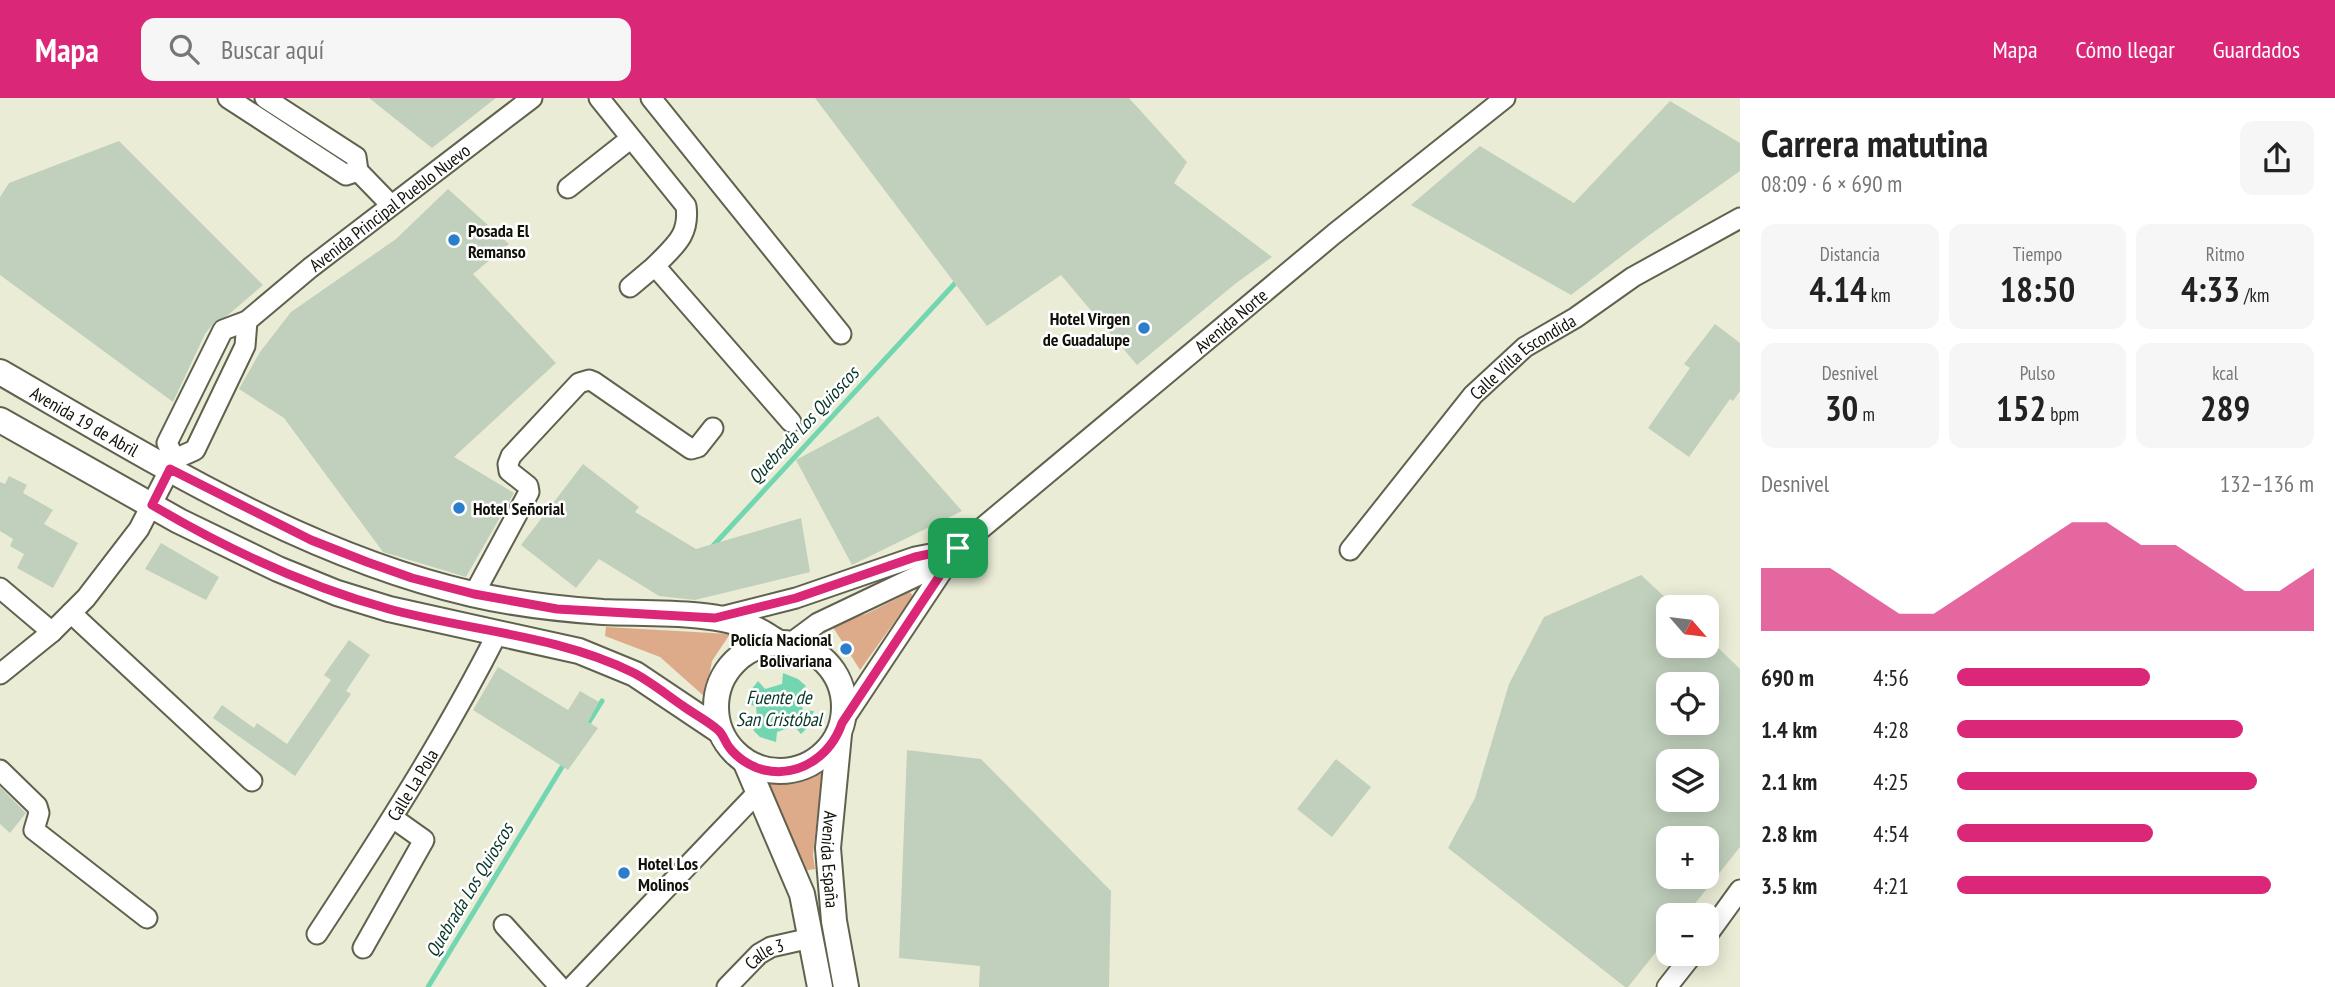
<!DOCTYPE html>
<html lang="es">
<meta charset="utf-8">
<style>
body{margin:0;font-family:"PT Sans Narrow",sans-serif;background:#f6f6f6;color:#222;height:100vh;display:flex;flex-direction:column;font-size:26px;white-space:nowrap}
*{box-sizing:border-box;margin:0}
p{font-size:23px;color:#767676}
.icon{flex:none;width:38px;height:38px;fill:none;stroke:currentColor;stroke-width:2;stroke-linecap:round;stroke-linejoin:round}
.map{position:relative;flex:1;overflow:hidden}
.panel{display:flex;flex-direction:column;background:#fff;width:595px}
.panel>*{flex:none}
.needle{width:46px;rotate:118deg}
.controls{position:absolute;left:1656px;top:497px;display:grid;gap:14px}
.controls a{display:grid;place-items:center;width:63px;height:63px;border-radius:14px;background:#fff;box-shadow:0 4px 18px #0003;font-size:35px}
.pin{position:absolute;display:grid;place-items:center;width:60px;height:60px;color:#fff;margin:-30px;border-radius:14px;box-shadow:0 4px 10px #0006}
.round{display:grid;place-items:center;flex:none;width:74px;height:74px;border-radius:14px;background:#f6f6f6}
.overview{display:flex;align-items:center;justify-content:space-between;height:119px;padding:0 21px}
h1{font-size:38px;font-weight:700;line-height:52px}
.metrics{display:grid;grid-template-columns:repeat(3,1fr);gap:10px;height:119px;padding:7px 21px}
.metrics div{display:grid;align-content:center;border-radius:14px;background:#f6f6f6;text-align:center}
.metrics b{font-size:35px;font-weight:700}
.metrics small{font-size:19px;font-weight:400}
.metrics p{font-size:19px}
.chart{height:196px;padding:14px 21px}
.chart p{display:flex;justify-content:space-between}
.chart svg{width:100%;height:126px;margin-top:7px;fill:#db2777;opacity:.7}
ul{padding:0 21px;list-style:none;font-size:23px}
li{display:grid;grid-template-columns:112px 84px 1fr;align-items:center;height:52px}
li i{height:18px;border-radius:9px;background:#db2777}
header{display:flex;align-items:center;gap:42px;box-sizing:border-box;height:98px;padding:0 35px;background:#db2777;color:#fff}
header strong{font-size:33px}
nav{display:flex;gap:38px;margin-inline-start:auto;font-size:24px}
.search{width:490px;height:63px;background:#f6f6f6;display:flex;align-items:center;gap:18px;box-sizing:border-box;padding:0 24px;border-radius:14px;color:#767676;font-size:26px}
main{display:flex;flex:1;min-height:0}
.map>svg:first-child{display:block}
</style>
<header>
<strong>Mapa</strong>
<div class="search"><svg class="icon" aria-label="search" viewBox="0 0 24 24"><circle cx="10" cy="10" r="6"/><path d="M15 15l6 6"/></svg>Buscar aquí</div>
<nav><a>Mapa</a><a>Cómo llegar</a><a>Guardados</a></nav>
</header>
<main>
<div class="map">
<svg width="1740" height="889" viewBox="0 0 1740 889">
<rect width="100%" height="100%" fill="#eaecd6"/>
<path fill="#deab8a" d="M910,494L913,498L860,572L831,526L866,516Z
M606,529L730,536L712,563L705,599L660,559L605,538Z
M822,675L813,757L815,771L802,773L795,749L764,683C787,689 800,686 822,675Z"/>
<path fill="#72d6b0" d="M783,575L798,581L806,588L798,595L803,612L814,613L808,629L801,636L794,628L777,634L776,644L760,639L753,632L761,625L757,618L756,608L745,606L748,596L758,583L765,591L782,586Z"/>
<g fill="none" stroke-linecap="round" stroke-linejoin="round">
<path stroke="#72d6b0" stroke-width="5" d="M711,450L958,182
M586,629L602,603
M428,889L565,664"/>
</g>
<path fill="#c1d0bd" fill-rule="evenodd" d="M369,0H496L432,50Z
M815,0H1129L1187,64L1174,85L1272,159L1235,186L1137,267L1061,177L987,228Z
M1670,3L1740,45V73L1648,138L1571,197L1411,107L1480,48L1574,105Z
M119,43L263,187L228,217L213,226L205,236L173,304L0,177V99L9,85Z
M448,91L509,146L473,176L556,265L454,359L514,395L466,479L383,454L284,320L239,291L260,254L291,214L396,141Z
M1715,226L1740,245V293L1733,303L1730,301L1689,359L1648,330L1690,270L1684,266Z
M878,318L962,413L852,467L796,362Z
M583,366L639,409L635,414L696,451L801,420L810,474L695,502L659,498L599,461L576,490L521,447Z
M9,378L27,387L23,395L53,412L44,426L78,445L53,490L17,470L24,456L10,448L13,441L0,433V384L5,386Z
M161,445L219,479L206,502L145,471Z
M1641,477L1668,502V548H1706V538L1740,571V749L1686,817H1668V839L1628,889H1625L1448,750L1475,700L1509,586L1544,519ZM1668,586H1706V625H1668ZM1668,663H1706V702H1668ZM1668,740H1706V779H1668Z
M349,542L370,557L346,593L351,596L295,678L213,620L222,607L254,630L257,625L287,646L331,582L324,577Z
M498,569L568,612L580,593L599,604L588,624L598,630L568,672L473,612Z
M907,652L981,661L1111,793L1109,889H979L980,868L899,860Z
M1336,661L1371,689L1332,739L1297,711Z
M0,689L26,715L10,735L0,726Z"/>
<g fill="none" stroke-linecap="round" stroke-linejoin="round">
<g stroke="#60624e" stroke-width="23">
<g id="minor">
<path d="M228,0L346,77L358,73L356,59L265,0"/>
<path d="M599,0L686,108C690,138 674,148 655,168L791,324"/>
<path d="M651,0L841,236"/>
<path d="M358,73L391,107"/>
<path d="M568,90L630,41"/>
<path d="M630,189L655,168"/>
<path id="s1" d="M175,361L167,345L223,232L247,223L310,170L532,0"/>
<path id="s2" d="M1350,452L1473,297L1525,249L1575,220L1633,179L1740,120"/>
<path d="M0,490L52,534"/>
<path d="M474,496L529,394L528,388L509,373L508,366L511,358L579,285L589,282L594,284L691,351L698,349L713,330"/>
<path d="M71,515L252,683"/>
<path d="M717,520L796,500L915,459L946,453"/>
<path id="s3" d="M791,545L818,525L919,477L958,450L1334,136L1505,0"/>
<path d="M0,576L52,534L86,500L139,431L175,361L195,352L245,248L247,223"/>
<path d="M842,624L951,460"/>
<path d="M0,672L37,708L39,715L34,732L147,820"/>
<path d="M504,827L560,889"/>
<path id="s4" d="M317,836C382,737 445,639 498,534"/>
<path d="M1706,839L1740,792"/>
<path d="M363,850L424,742L393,720"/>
<path d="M572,889L758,694"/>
<path id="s5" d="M727,889L759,856L771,849L811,840"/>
<path d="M1667,889L1693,856"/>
</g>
</g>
<g stroke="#60624e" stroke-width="28">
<g id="major">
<path id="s6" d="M0,274C149,360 303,457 472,496C515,506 559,511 603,514C647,516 715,512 755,531C763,534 770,540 778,544"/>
<path d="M0,322L179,423L278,471L337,495L389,511L579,553L635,576L720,633"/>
<circle cx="780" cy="609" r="64"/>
<path id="s7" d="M839,636L828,750L834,823L846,889"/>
<path d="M746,665L802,796L820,889"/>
</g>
</g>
<use href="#minor" stroke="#fff" stroke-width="19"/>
<use href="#major" stroke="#fff" stroke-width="24"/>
</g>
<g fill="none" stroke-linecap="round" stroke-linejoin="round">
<g stroke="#fff" stroke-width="14">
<path id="route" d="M170,371L311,442L367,464L412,480L474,496L557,511L715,520L796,500L915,459L958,450L842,625C831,657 800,680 764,672C751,669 737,660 729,649C725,644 723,636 718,632C708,623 694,616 683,608C667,597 651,584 634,575C558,537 470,533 389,511C306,488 226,451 152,407Z"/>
</g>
<use href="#route" stroke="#db2777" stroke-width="9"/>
</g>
<g fill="#2c7ecd" stroke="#fff" stroke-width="2.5">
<circle cx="454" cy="142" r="7"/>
<circle cx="1144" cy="230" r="7"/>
<circle cx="459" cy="410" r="7"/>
<circle cx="846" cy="551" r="7"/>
<circle cx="624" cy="775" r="7"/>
</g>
<g text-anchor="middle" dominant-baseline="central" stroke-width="5" stroke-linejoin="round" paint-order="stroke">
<g font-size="18" fill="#101109" stroke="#fff">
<text stroke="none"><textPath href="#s1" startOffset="352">Avenida Principal Pueblo Nuevo</textPath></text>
<text stroke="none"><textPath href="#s3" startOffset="548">Avenida Norte</textPath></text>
<text stroke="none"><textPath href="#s2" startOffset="261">Calle Villa Escondida</textPath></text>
<text stroke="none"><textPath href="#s6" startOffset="98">Avenida 19 de Abril</textPath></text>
<text stroke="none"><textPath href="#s4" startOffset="177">Calle La Pola</textPath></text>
<text stroke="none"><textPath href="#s7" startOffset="126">Avenida España</textPath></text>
<text stroke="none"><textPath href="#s5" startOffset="51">Calle 3</textPath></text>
</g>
<g font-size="18" font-weight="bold" fill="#101109" stroke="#fff" text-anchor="start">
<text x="468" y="132">Posada El<tspan x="468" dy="21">Remanso</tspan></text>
<text x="1130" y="220" text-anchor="end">Hotel Virgen<tspan x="1130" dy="21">de Guadalupe</tspan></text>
<text x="473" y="410">Hotel Señorial</text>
<text x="832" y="541" text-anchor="end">Policía Nacional<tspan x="832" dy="21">Bolivariana</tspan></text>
<text x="638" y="765">Hotel Los<tspan x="638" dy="21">Molinos</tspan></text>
</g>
<g font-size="19" font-style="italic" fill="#073627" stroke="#fff">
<text transform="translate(803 327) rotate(-47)">Quebrada Los Quioscos</text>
<text x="779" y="599">Fuente de<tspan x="779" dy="22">San Cristóbal</tspan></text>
<text transform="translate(469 792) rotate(-59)">Quebrada Los Quioscos</text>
</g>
</g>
</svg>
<div class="controls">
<a><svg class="needle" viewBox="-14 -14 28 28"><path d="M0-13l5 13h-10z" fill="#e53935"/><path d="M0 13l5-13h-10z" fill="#767676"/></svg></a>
<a><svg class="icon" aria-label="locate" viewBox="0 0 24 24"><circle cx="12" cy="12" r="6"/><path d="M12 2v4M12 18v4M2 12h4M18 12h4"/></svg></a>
<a><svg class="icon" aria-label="layers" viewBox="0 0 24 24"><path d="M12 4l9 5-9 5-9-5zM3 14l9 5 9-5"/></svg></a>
<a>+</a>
<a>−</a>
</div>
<div class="pin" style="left:958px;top:450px;background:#1e9e55"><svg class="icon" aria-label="arrive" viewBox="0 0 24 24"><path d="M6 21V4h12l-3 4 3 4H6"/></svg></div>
</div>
<section class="panel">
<div class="overview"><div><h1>Carrera matutina</h1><p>08:09 · 6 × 690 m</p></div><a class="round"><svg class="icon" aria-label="share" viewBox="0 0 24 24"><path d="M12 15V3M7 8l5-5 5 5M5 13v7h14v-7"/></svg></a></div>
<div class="metrics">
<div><p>Distancia</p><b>4.14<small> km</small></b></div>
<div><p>Tiempo</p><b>18:50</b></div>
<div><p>Ritmo</p><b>4:33<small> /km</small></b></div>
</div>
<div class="metrics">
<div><p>Desnivel</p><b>30<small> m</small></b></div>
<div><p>Pulso</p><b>152<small> bpm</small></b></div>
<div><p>kcal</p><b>289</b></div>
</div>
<div class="chart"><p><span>Desnivel</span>132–136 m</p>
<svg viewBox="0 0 160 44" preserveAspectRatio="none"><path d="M0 44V22L10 22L20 22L30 30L40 38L50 38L60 30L70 22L80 14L90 6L100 6L110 14L120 14L130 22L140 30L150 30L160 22V44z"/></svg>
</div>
<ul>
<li><b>690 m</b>4:56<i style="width:54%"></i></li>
<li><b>1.4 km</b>4:28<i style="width:80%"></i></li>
<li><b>2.1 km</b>4:25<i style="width:84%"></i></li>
<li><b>2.8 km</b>4:54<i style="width:55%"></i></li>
<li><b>3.5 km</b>4:21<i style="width:88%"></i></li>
</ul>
</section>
</main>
